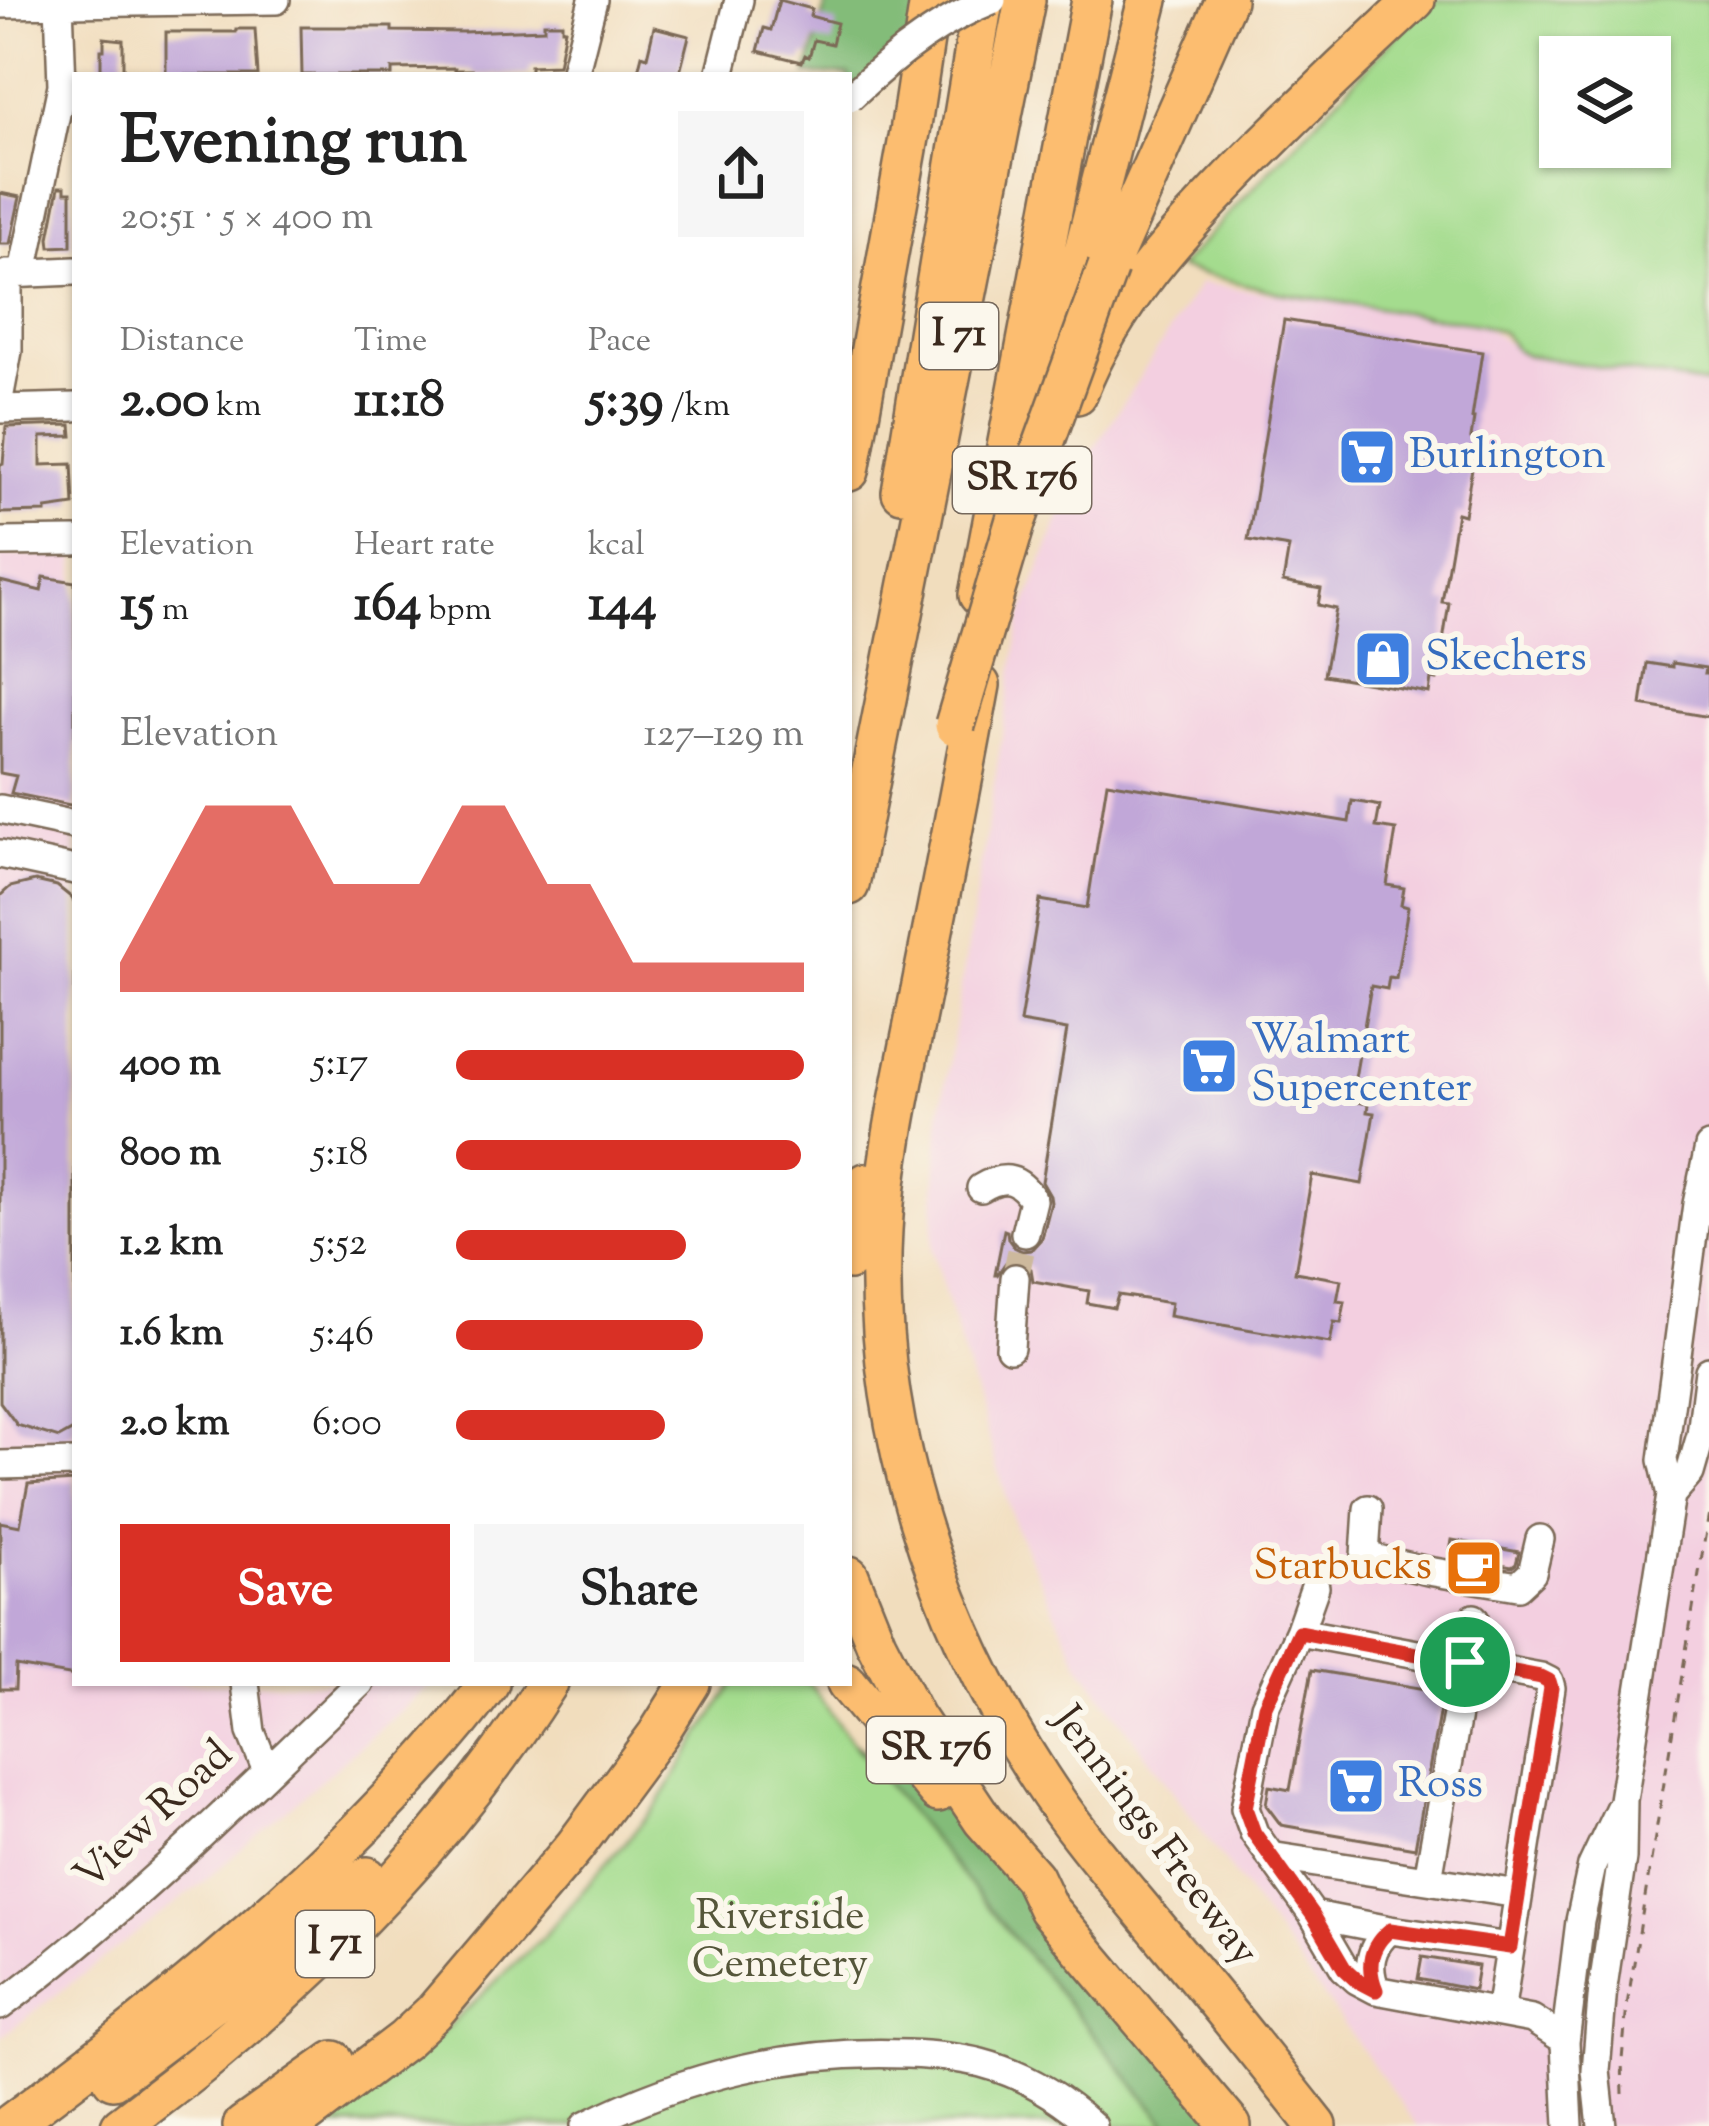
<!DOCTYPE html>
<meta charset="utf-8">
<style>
body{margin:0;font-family:"Sorts Mill Goudy",serif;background:#f6f6f6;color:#222;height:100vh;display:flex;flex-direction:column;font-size:45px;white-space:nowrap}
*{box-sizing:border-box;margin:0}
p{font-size:39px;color:#767676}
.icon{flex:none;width:66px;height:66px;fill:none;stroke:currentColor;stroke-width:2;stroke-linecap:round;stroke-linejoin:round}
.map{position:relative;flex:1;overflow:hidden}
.drawer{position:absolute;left:72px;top:72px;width:780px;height:1614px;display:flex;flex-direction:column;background:#fff;border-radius:0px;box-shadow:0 3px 9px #0004}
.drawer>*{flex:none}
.tools{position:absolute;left:1539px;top:36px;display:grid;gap:24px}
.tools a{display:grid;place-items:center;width:132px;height:132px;border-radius:0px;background:#fff;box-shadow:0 3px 9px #0004;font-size:60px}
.pin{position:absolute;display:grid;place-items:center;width:102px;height:102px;color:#fff;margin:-51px;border:6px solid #fff;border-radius:50%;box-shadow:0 3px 12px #0007}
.round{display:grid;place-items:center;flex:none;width:126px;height:126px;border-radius:0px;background:#f6f6f6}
.headline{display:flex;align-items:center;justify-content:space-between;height:204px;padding:0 48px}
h1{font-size:66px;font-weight:700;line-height:90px}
.metrics{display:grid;grid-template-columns:repeat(3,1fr);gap:18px;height:204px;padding:12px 48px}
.metrics div{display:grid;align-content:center}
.metrics b{font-size:51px;font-weight:700}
.metrics small{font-size:33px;font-weight:400}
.metrics p{font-size:33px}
.chart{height:336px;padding:24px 48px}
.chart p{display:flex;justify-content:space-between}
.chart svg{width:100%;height:216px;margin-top:12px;fill:#d93025;opacity:.7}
.cta{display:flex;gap:24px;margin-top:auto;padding:24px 48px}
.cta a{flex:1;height:138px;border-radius:0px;background:#d93025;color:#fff;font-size:48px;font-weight:700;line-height:138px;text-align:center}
.cta a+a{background:#f6f6f6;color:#222}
ul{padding:0 48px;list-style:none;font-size:39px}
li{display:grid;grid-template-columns:192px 144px 1fr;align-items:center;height:90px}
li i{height:30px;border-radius:15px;background:#d93025}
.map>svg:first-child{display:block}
</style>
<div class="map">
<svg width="1709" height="2126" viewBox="0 0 1709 2126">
<rect width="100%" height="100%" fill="#fbf7ec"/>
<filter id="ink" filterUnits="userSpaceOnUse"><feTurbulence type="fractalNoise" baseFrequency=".00833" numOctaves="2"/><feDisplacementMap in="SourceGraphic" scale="24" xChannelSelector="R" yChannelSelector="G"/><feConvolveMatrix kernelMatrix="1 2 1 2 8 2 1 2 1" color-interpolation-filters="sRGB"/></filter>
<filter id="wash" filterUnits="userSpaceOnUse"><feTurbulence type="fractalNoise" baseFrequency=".004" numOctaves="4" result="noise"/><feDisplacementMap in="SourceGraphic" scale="48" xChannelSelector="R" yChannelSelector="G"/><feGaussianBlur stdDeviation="2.7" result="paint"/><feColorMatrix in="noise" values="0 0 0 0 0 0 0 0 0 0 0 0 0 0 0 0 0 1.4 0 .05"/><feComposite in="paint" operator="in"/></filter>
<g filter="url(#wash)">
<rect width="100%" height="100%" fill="#f1ddbd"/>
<path fill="#f3cfe0" d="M1200,283L1481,324L1515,349L1709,380V2126H1418L1081,1666L1016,1529L932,1250L939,1122L1021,619L1075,478Z
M75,554V1683H433L202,1883L0,2038V556Z"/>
<path fill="#a4dc8e" stroke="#708356" stroke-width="3" fill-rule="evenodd" d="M1430,0H1709V385L1526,355L1515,349L1503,333L1481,324L1281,293L1178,268ZM1560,57H1650V147H1560Z
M733,1683H809L851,1741L1169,2126H322L412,2060L543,1937L658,1804Z"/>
<path fill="#83bc79" stroke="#5f734c" stroke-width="3" d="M827,0H932L928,34L849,98V75H807Z
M851,1741L965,1823L1231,2126H1169Z"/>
<g id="blocks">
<path fill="#c1a7d8" d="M779,0L812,9L810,16L837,23L832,44L814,40L809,57L805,55L802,62L758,51L764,28L771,30Z
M544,23H562V29H565L558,65L530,66V73L525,75H476L472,70H455V68L392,69V75H302L301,27H392V31L463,32L544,29Z
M654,27L689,36L679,75H637L642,55L647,57Z
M236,29H255L258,75H166V32H236Z
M104,38L123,40V75H101V50H104Z
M59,187H65V192H71V246L50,247L49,238Z
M0,193L20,197L10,244H0Z
M1284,320L1482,352L1472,418H1474L1471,438L1477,439L1464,515L1457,513L1442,602L1449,603L1437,680L1431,679L1429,693L1324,675L1336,609L1318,605L1321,589L1283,582L1289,547L1248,540Z
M71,425L72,436L41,437V465L72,464L74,505L46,509V512L0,513V464H3L6,427Z
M44,577L75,582V806L11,793L16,776L0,773V581L41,591Z
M1647,663L1672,667V663L1706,668L1705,673H1709V717L1641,705Z
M1107,782L1349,822L1352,801L1365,803L1380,806L1376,827L1396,830L1387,885L1404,888L1401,905L1408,907L1396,978L1389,977L1387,989L1371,986L1351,1101L1368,1104L1367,1112L1374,1113L1362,1184L1312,1175L1295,1272L1341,1280L1337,1301L1345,1302L1341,1323L1334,1322L1330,1343L1169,1316L1171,1303L1118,1295L1114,1308L1087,1303L1089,1291L1033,1281L1031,1269L1017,1260L1006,1262L997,1275H995L1004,1230L1007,1231L1008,1239L1014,1247L1022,1251L1031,1250L1042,1238L1051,1203L1050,1196L1042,1182L1067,1030L1020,1022L1040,900L1087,908Z
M35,881L57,886L72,898L75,904V1429L59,1438L17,1425L0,1402V896L10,887Z
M75,1481V1676L16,1666L15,1689H0V1522L20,1526L28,1484Z
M1452,1540L1519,1552L1516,1564L1512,1567L1449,1556Z
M1312,1670L1443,1692L1415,1848L1281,1825L1266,1805L1269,1786L1290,1790Z
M1422,1957L1478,1966L1474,1990L1418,1979Z"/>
</g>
</g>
<g filter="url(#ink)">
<use href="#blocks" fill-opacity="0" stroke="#7b6956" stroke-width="3"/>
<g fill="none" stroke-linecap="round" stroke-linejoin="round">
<path stroke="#cdb99d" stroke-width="27" stroke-dasharray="27 14" stroke-linecap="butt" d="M1015,1278L1025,1233"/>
<g stroke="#7b6956" stroke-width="32">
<path id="minor" d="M0,4L276,0
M574,75L593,0
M720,75L739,0
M23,272L62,85L59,3
M7,274L75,271
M0,394L8,351V274
M0,409L75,407
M0,542L75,541
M0,809L75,825
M0,854L75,870
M981,1188C1005,1174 1019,1178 1033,1200L1025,1233
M1010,1348L1015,1278
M0,1465L75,1463
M1671,1495L1690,1473L1701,1435L1709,1371
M1368,1509L1365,1556L1428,1571L1518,1586L1532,1573L1540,1539
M1315,1587L1299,1632L1265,1706L1245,1808L1254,1833L1313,1915L1344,1968L1357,1980L1376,1990L1532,2019L1565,2040
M1299,1632L1541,1677L1549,1681L1551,1688L1500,2013
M245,1683L251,1732L267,1771
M1270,1856L1518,1894
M1428,1879L1474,1618
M1313,1915L1390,1930L1510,1947
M1376,1990C1366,1966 1370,1946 1390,1930
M0,2006C129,1910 244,1794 360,1683
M585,2126C685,2075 795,2049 907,2054C932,2055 957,2057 981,2063C1023,2074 1061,2097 1093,2126
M1569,2126L1565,2042L1580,1921L1592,1866L1619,1809
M1602,2126L1596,2071L1603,1987L1622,1858L1623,1800L1671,1495L1663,1460L1697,1204L1709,1147"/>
</g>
<g stroke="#7b6956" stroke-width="44">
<path id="highway" d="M1108,267L1226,0
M1077,394C1113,301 1181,229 1250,159C1304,105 1359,52 1415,0
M1033,428L1084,251L1148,0
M849,471L910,132L930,0
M902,492L983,0
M979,595L1092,0
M980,685C960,795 938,905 916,1015C902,1086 886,1157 882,1230C871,1422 936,1618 1040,1778C1078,1837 1125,1889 1169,1943C1219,2003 1268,2064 1317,2126
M849,885L1025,0
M849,1260L866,1183
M849,1576L876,1643L914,1717L983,1820L1033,1877L1048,1909L1231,2126
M847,1683L938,1792
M113,2079L286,1948L367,1877
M8,2126C132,2034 252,1938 361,1828C406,1782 451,1735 489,1683
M121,2126C152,2102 185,2078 216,2052C343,1946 459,1823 548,1683
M243,2126L334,2061
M291,2126L404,2040L434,2012L575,1846L658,1734L690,1683"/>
</g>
<path stroke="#7b6956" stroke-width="3" stroke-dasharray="9 9" stroke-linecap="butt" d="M1623,2094L1622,2060L1627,2005L1709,1513"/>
<use href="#minor" stroke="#fff" stroke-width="27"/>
<use href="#highway" stroke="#fcbd6f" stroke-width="39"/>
<g stroke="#7b6956" stroke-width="32" stroke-linecap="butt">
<path id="minor-bridge" d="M849,98C891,58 938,21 992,0"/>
</g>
<g stroke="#7b6956" stroke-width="44" stroke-linecap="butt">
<path id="highway-bridge" d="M955,725L1015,523L1108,267"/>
</g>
<use href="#minor-bridge" stroke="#fff" stroke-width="27"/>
<use href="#highway-bridge" stroke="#fcbd6f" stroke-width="39"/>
</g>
</g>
<g fill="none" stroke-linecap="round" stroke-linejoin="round" filter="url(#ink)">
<g stroke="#fff" stroke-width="24">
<path id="route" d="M1299,1632L1541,1677L1549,1681L1551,1688L1510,1947L1390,1930C1370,1946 1366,1966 1376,1990L1357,1980L1344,1968L1313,1915L1254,1833L1245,1808L1265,1706Z"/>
</g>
<use href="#route" stroke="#d93025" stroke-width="15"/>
</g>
<defs>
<g id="supermarket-square" transform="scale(3)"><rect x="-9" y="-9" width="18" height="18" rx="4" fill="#3f7fe0" stroke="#fbf7ec"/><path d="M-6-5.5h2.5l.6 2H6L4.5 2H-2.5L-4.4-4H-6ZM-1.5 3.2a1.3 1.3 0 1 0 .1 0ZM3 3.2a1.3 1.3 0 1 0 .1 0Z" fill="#fff"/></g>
<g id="shop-square" transform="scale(3)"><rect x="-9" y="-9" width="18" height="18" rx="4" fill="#3f7fe0" stroke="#fbf7ec"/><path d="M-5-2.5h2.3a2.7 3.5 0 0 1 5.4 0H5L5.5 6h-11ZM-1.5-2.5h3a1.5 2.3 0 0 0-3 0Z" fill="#fff"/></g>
<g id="cafe-square" transform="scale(3)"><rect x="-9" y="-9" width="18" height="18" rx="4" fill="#e8710a" stroke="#fbf7ec"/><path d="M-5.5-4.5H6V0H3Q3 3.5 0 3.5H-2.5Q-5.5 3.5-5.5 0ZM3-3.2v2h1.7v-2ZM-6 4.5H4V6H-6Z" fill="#fff"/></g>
</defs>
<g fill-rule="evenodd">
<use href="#supermarket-square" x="1367" y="457"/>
<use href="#shop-square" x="1383" y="659"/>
<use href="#supermarket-square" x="1209" y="1066"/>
<use href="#cafe-square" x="1474" y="1568"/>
<use href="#supermarket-square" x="1356" y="1786"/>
</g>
<g text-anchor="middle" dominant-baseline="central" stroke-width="12" stroke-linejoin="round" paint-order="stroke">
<g fill="#fbf7ec" stroke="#75685c" stroke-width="3">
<rect x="920" y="303" width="78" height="66" rx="9"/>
<rect x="953" y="447" width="138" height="66" rx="9"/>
<rect x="867" y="1717" width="138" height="66" rx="9"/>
<rect x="296" y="1911" width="78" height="66" rx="9"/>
</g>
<g font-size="39" font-weight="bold" fill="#3b2a1e">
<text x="959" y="336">I 71</text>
<text x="1022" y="480">SR 176</text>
<text x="936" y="1750">SR 176</text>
<text x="335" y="1944">I 71</text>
</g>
<g font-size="42" fill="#366cbe" stroke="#fbf7ec" text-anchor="start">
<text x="1409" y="457">Burlington</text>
<text x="1425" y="659">Skechers</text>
<text x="1251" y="1042">Walmart<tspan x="1251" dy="48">Supercenter</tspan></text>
<text x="1398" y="1786">Ross</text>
</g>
<g font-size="42" fill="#c56008" stroke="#fbf7ec" text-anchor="end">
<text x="1432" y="1568">Starbucks</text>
</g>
<g font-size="42" fill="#3b2a1e" stroke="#fbf7ec">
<text transform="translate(155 1817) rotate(-43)">View Road</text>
<text transform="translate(1154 1837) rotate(53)">Jennings Freeway</text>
</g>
<g font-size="42" fill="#55563a" stroke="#fbf7ec">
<text x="780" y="1918">Riverside<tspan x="780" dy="48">Cemetery</tspan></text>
</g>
</g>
</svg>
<div class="tools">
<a><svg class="icon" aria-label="layers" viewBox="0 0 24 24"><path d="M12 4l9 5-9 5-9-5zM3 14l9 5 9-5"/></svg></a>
</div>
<div class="pin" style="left:1465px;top:1662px;background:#1e9e55"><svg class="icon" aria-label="arrive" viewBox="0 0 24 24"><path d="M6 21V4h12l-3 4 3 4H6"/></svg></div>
<section class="drawer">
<div class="headline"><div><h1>Evening run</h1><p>20:51 · 5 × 400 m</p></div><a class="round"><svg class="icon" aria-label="share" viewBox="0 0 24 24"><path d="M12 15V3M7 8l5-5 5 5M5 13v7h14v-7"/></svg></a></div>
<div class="metrics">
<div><p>Distance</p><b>2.00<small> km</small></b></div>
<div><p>Time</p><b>11:18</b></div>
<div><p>Pace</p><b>5:39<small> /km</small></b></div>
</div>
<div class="metrics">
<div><p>Elevation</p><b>15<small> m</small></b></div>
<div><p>Heart rate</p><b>164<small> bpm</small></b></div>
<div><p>kcal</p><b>144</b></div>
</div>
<div class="chart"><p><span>Elevation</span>127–129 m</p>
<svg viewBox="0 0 160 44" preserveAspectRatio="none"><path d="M0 44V38L10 22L20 6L30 6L40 6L50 22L60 22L70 22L80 6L90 6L100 22L110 22L120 38L130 38L140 38L150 38L160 38V44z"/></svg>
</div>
<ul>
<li><b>400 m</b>5:17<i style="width:100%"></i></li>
<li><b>800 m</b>5:18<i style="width:99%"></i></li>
<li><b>1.2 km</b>5:52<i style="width:66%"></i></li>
<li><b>1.6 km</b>5:46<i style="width:71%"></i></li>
<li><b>2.0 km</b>6:00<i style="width:60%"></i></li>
</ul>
<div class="cta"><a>Save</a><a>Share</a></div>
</section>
</div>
